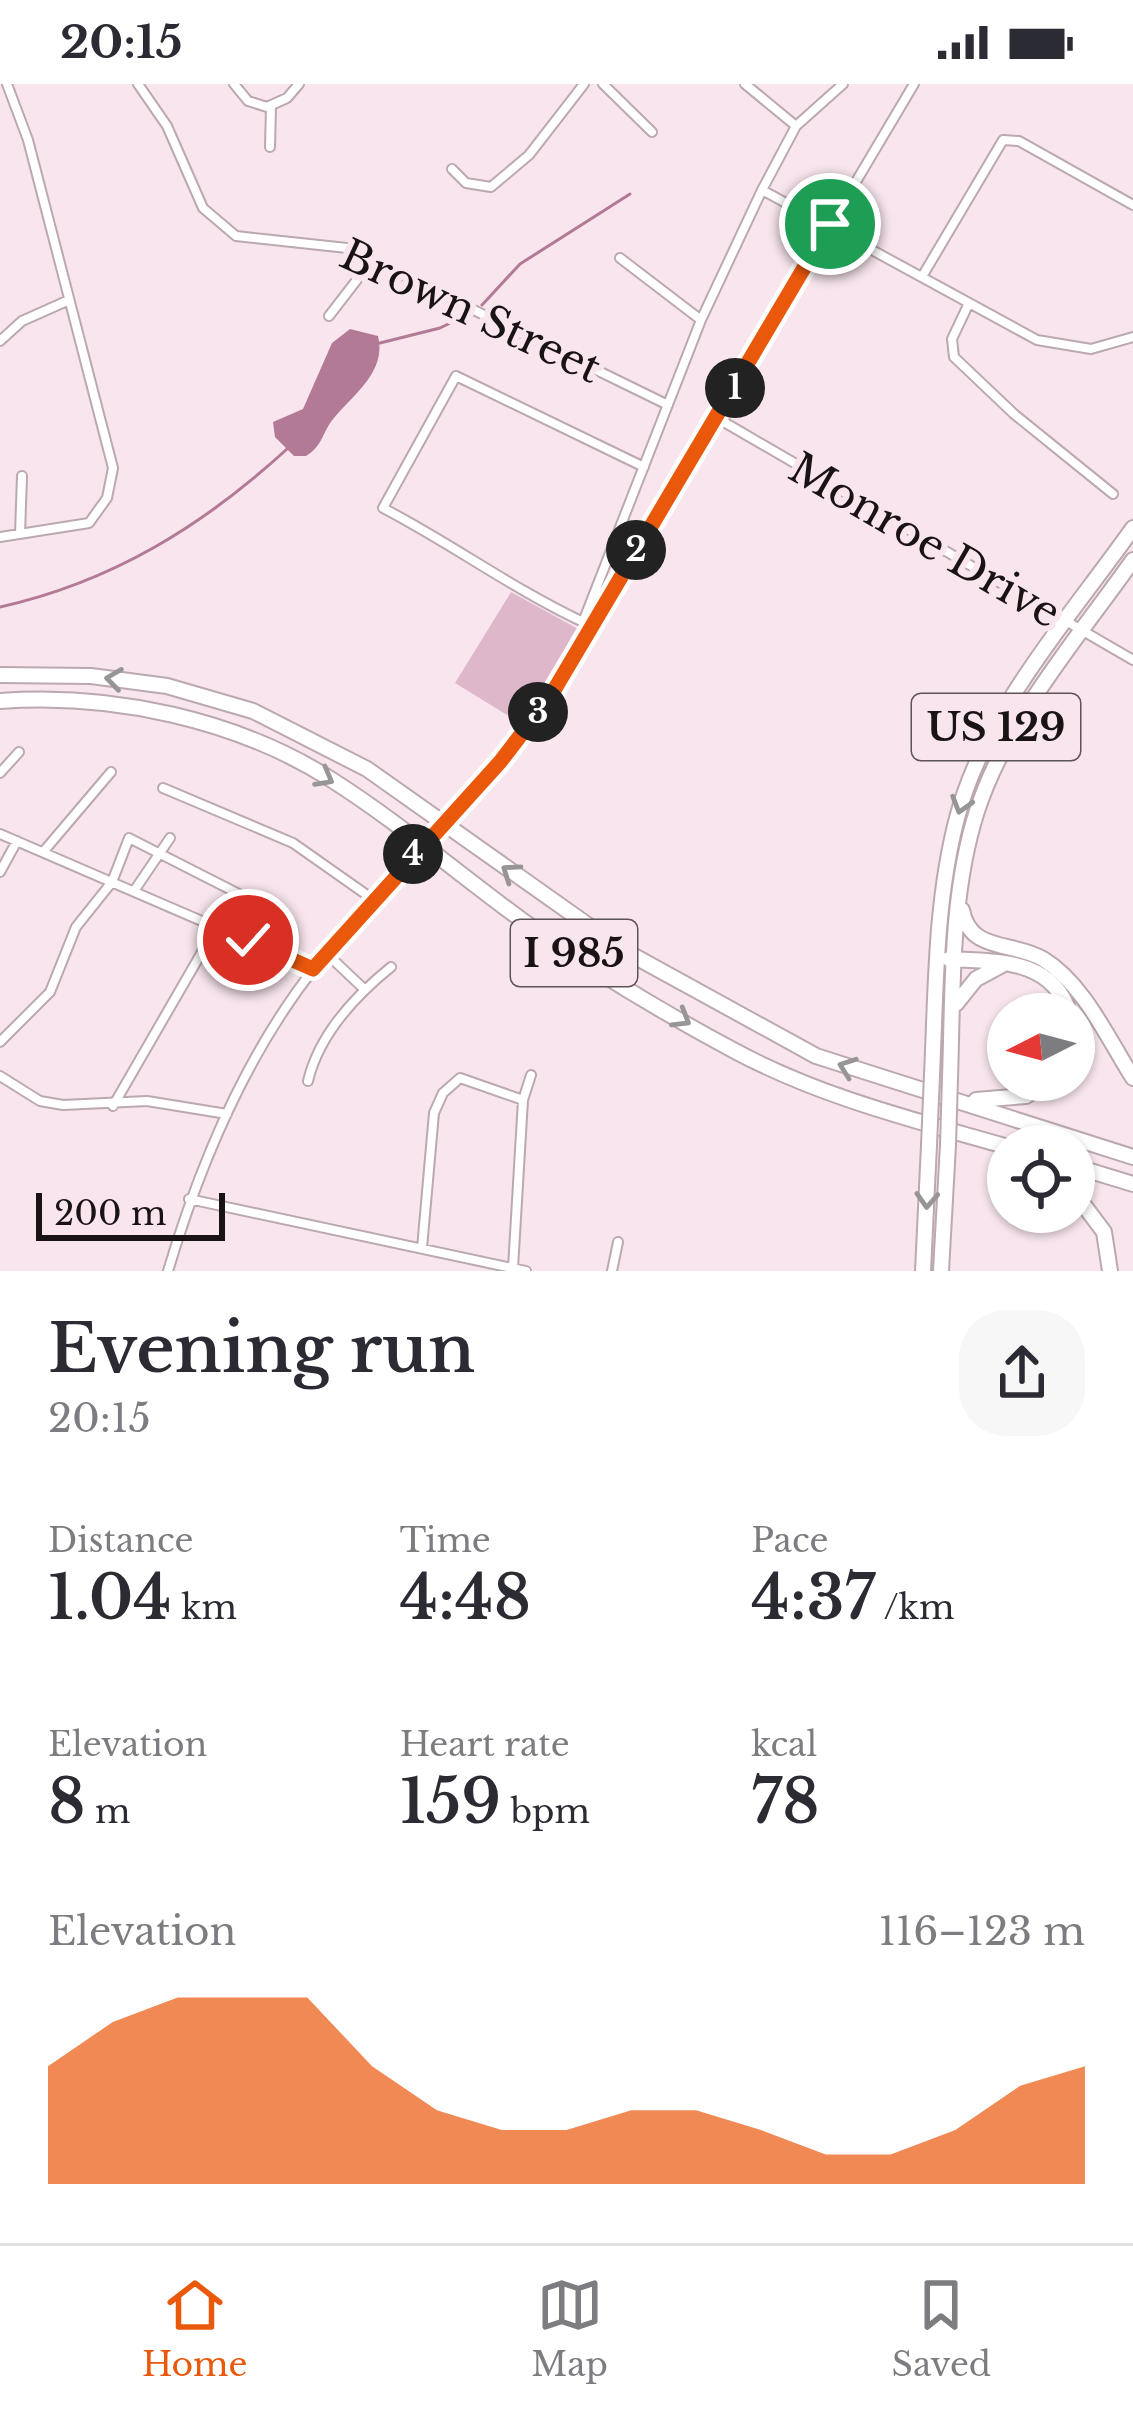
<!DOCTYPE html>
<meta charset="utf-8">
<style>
body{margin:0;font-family:"Libre Baskerville",serif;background:#f7f7f7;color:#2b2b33;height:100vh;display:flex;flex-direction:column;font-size:45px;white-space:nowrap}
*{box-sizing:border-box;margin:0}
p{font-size:39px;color:#7c7c81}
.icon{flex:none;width:66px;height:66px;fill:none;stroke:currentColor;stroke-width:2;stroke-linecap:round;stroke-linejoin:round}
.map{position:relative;height:1187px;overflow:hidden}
.sheet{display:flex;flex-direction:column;background:#fff;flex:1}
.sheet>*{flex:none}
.needle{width:78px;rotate:264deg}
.controls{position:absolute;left:987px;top:909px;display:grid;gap:24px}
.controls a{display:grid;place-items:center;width:108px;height:108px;border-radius:50%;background:#fff;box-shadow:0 3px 9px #0004;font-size:60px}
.scale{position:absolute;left:36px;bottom:30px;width:189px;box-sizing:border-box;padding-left:12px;border:6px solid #1a1316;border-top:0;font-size:33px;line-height:42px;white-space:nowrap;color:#1a1316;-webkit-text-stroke:9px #f8e5ed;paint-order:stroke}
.pin{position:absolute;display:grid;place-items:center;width:102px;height:102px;color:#fff;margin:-51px;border:6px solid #fff;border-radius:50%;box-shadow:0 3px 12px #0007}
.km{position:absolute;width:60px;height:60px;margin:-30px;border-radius:50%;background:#222;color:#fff;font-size:33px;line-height:60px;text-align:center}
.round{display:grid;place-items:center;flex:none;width:126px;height:126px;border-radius:48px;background:#f7f7f7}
.overview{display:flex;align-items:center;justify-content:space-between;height:204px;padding:0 48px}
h1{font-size:66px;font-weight:600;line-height:90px}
.figures{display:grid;grid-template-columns:repeat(3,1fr);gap:18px;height:204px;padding:12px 48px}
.figures div{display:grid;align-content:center}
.figures b{font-size:60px;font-weight:600}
.figures small{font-size:33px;font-weight:400}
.figures p{font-size:33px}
.chart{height:336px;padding:24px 48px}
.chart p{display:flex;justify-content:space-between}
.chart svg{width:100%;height:216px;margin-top:12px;fill:#ea580c;opacity:.7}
.status{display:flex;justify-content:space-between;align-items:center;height:84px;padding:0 60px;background:#fff;direction:ltr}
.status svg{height:33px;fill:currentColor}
.dock{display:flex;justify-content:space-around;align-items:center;height:168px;border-top:3px solid #e1e1e2;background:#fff;font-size:33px;color:#7c7c81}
.dock a{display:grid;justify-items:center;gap:6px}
.dock .active{color:#ea580c}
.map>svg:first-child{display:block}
</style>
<div class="status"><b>20:15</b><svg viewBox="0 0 49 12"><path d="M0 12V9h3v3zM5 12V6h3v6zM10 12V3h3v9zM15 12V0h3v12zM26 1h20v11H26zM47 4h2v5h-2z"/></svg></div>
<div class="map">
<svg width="1133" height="1187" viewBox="0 0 1133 1187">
<rect width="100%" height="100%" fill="#f8e5ed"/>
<path fill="#deb8ca" d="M511,508L580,546L520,639L455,599Z"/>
<path fill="#b27a96" d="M350,245L378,252C387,287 354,310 334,334C322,348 323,362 306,372H294L275,353L273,338L303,325L332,259Z"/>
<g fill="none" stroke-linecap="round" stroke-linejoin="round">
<path stroke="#b27a96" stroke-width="3" d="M482,221L520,180L630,110
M380,259L440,244L471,229
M0,523C112,498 203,442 287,365"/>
<g stroke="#bba8b1" stroke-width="12">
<path id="minor" d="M138,0L167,42L203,124L236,152L347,164L668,321
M234,0L248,17L267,23L287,14L299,0
M603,0L652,48
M745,0L796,42
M270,63L271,22
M452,85L466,99L491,103L529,71L584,0
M762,106L1037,256L1091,265L1133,253
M620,174L701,236
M923,191L1003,56L1019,57L1133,121
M969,219L952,255L954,273L1014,330L1113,410
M329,232L373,175
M0,257L22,237L69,216
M717,334L1133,576
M20,450L22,392
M0,453L89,439L107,414L113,384L28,56L7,0
M583,538C513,505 452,460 383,424L456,292L644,383
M591,543L583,538L701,236L762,106L796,42L843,0
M0,689L19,668
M163,704L293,759L374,816
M451,730L550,613L914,0
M0,750L313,885
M44,767L111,688
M0,788L17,757
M134,807L170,754
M326,869L364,905
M0,958L50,908L76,843L112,798L129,754L241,811L217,842L113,1022
M0,992L40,1017L63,1021L147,1017L227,1030
M308,997C319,951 355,912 391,883
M189,1115L526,1187
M422,1164L434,1029L443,1009L460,994L523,1016
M513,1184L523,1016L531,991
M168,1187C200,1080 246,970 316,882C344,846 377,813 407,777
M612,1187L618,1158"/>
</g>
<g stroke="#bba8b1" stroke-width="18">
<path id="highway" d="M0,591L91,592L167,602L253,627L367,685L623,866L816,972L1133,1073
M0,617C112,609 236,635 332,696C398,738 460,791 523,837C589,884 662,928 733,966C820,1013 914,1036 1008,1063
M962,826C970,869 1013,857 1043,875C1084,900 1108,955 1133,994
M949,875C998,878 1052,874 1070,930
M956,920L976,895L1002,881
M932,991C936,905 935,818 957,734C985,627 1070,533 1133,444
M950,994C953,906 950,811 977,727C1007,635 1078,554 1133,476
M976,1016L1026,1012L1051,996
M1074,1082L1133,1100
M1074,1108L1104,1148L1110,1187
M923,1187L929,1061
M941,1187L948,1061"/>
</g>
<use href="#minor" stroke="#fff" stroke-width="8"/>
<use href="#highway" stroke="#fff" stroke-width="14"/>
<g stroke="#bba8b1" stroke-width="12" stroke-linecap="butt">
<path id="minor-bridge" d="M407,777L451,730"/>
</g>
<g stroke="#bba8b1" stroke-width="18" stroke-linecap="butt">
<path id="highway-bridge" d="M929,1061L932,991
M948,1061L950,994"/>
</g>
<use href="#minor-bridge" stroke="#fff" stroke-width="8"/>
<use href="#highway-bridge" stroke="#fff" stroke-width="14"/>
</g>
<defs><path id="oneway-chevron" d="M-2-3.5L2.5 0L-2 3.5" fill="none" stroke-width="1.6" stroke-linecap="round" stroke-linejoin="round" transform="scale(3)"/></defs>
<g stroke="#989596">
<use href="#oneway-chevron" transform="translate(114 595) rotate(-172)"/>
<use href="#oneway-chevron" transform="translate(325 694) rotate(29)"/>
<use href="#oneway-chevron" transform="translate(961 721) rotate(107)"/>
<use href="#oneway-chevron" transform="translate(510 788) rotate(-145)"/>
<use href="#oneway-chevron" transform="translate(682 935) rotate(31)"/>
<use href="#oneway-chevron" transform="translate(847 983) rotate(-160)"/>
<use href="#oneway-chevron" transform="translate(927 1116) rotate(93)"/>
</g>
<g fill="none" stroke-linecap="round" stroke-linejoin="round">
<g stroke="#fff" stroke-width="24">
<path id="route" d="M248,856L313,885L500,678L550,613L830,140"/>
</g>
<use href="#route" stroke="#ea580c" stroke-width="15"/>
</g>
<g text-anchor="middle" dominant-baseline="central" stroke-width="12" stroke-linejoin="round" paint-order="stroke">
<g fill="#f8e5ed" stroke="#5d5256" stroke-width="3">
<rect x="912" y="610" width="168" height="66" rx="9"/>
<rect x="511" y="836" width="126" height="66" rx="9"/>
</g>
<g font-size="39" font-weight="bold" fill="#1a1316">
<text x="996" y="643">US 129</text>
<text x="574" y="869">I 985</text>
</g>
<g font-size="42" fill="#1a1316" stroke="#f8e5ed">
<text transform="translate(471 227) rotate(25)">Brown Street</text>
<text transform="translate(925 456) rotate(30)">Monroe Drive</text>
</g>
</g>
</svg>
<div class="controls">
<a><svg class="needle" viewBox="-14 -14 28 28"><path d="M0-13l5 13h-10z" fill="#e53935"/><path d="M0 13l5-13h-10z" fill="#7c7c81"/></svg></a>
<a><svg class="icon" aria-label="locate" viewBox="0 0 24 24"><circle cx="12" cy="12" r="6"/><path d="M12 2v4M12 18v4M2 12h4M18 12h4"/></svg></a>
</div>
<div class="scale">200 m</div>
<div class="pin" style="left:830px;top:140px;background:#1e9e55"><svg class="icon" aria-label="arrive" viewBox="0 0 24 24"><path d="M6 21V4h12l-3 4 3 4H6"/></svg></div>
<div class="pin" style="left:248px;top:856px;background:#d93025"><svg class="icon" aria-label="check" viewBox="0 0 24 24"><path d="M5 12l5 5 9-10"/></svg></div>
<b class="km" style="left:735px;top:304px">1</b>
<b class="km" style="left:636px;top:466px">2</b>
<b class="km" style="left:538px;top:628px">3</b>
<b class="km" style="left:413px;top:770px">4</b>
</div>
<section class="sheet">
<div class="overview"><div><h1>Evening run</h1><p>20:15</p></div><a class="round"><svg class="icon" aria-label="share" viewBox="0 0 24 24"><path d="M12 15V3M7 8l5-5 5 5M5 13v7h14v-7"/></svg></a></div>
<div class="figures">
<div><p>Distance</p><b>1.04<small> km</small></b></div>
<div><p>Time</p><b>4:48</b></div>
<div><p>Pace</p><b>4:37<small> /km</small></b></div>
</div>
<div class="figures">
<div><p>Elevation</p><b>8<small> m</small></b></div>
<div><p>Heart rate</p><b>159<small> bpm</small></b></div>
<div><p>kcal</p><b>78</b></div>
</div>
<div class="chart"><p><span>Elevation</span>116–123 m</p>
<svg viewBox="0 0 160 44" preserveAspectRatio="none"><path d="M0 44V20L10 11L20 6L30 6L40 6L50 20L60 29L70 33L80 33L90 29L100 29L110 33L120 38L130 38L140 33L150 24L160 20V44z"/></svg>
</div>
</section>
<nav class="dock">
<a class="active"><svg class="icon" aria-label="home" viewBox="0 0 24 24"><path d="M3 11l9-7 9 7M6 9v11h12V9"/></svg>Home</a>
<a><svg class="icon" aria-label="map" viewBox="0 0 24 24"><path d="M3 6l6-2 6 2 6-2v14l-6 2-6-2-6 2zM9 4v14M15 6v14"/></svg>Map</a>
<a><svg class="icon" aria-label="saved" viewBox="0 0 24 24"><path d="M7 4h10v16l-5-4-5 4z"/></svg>Saved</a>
</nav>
